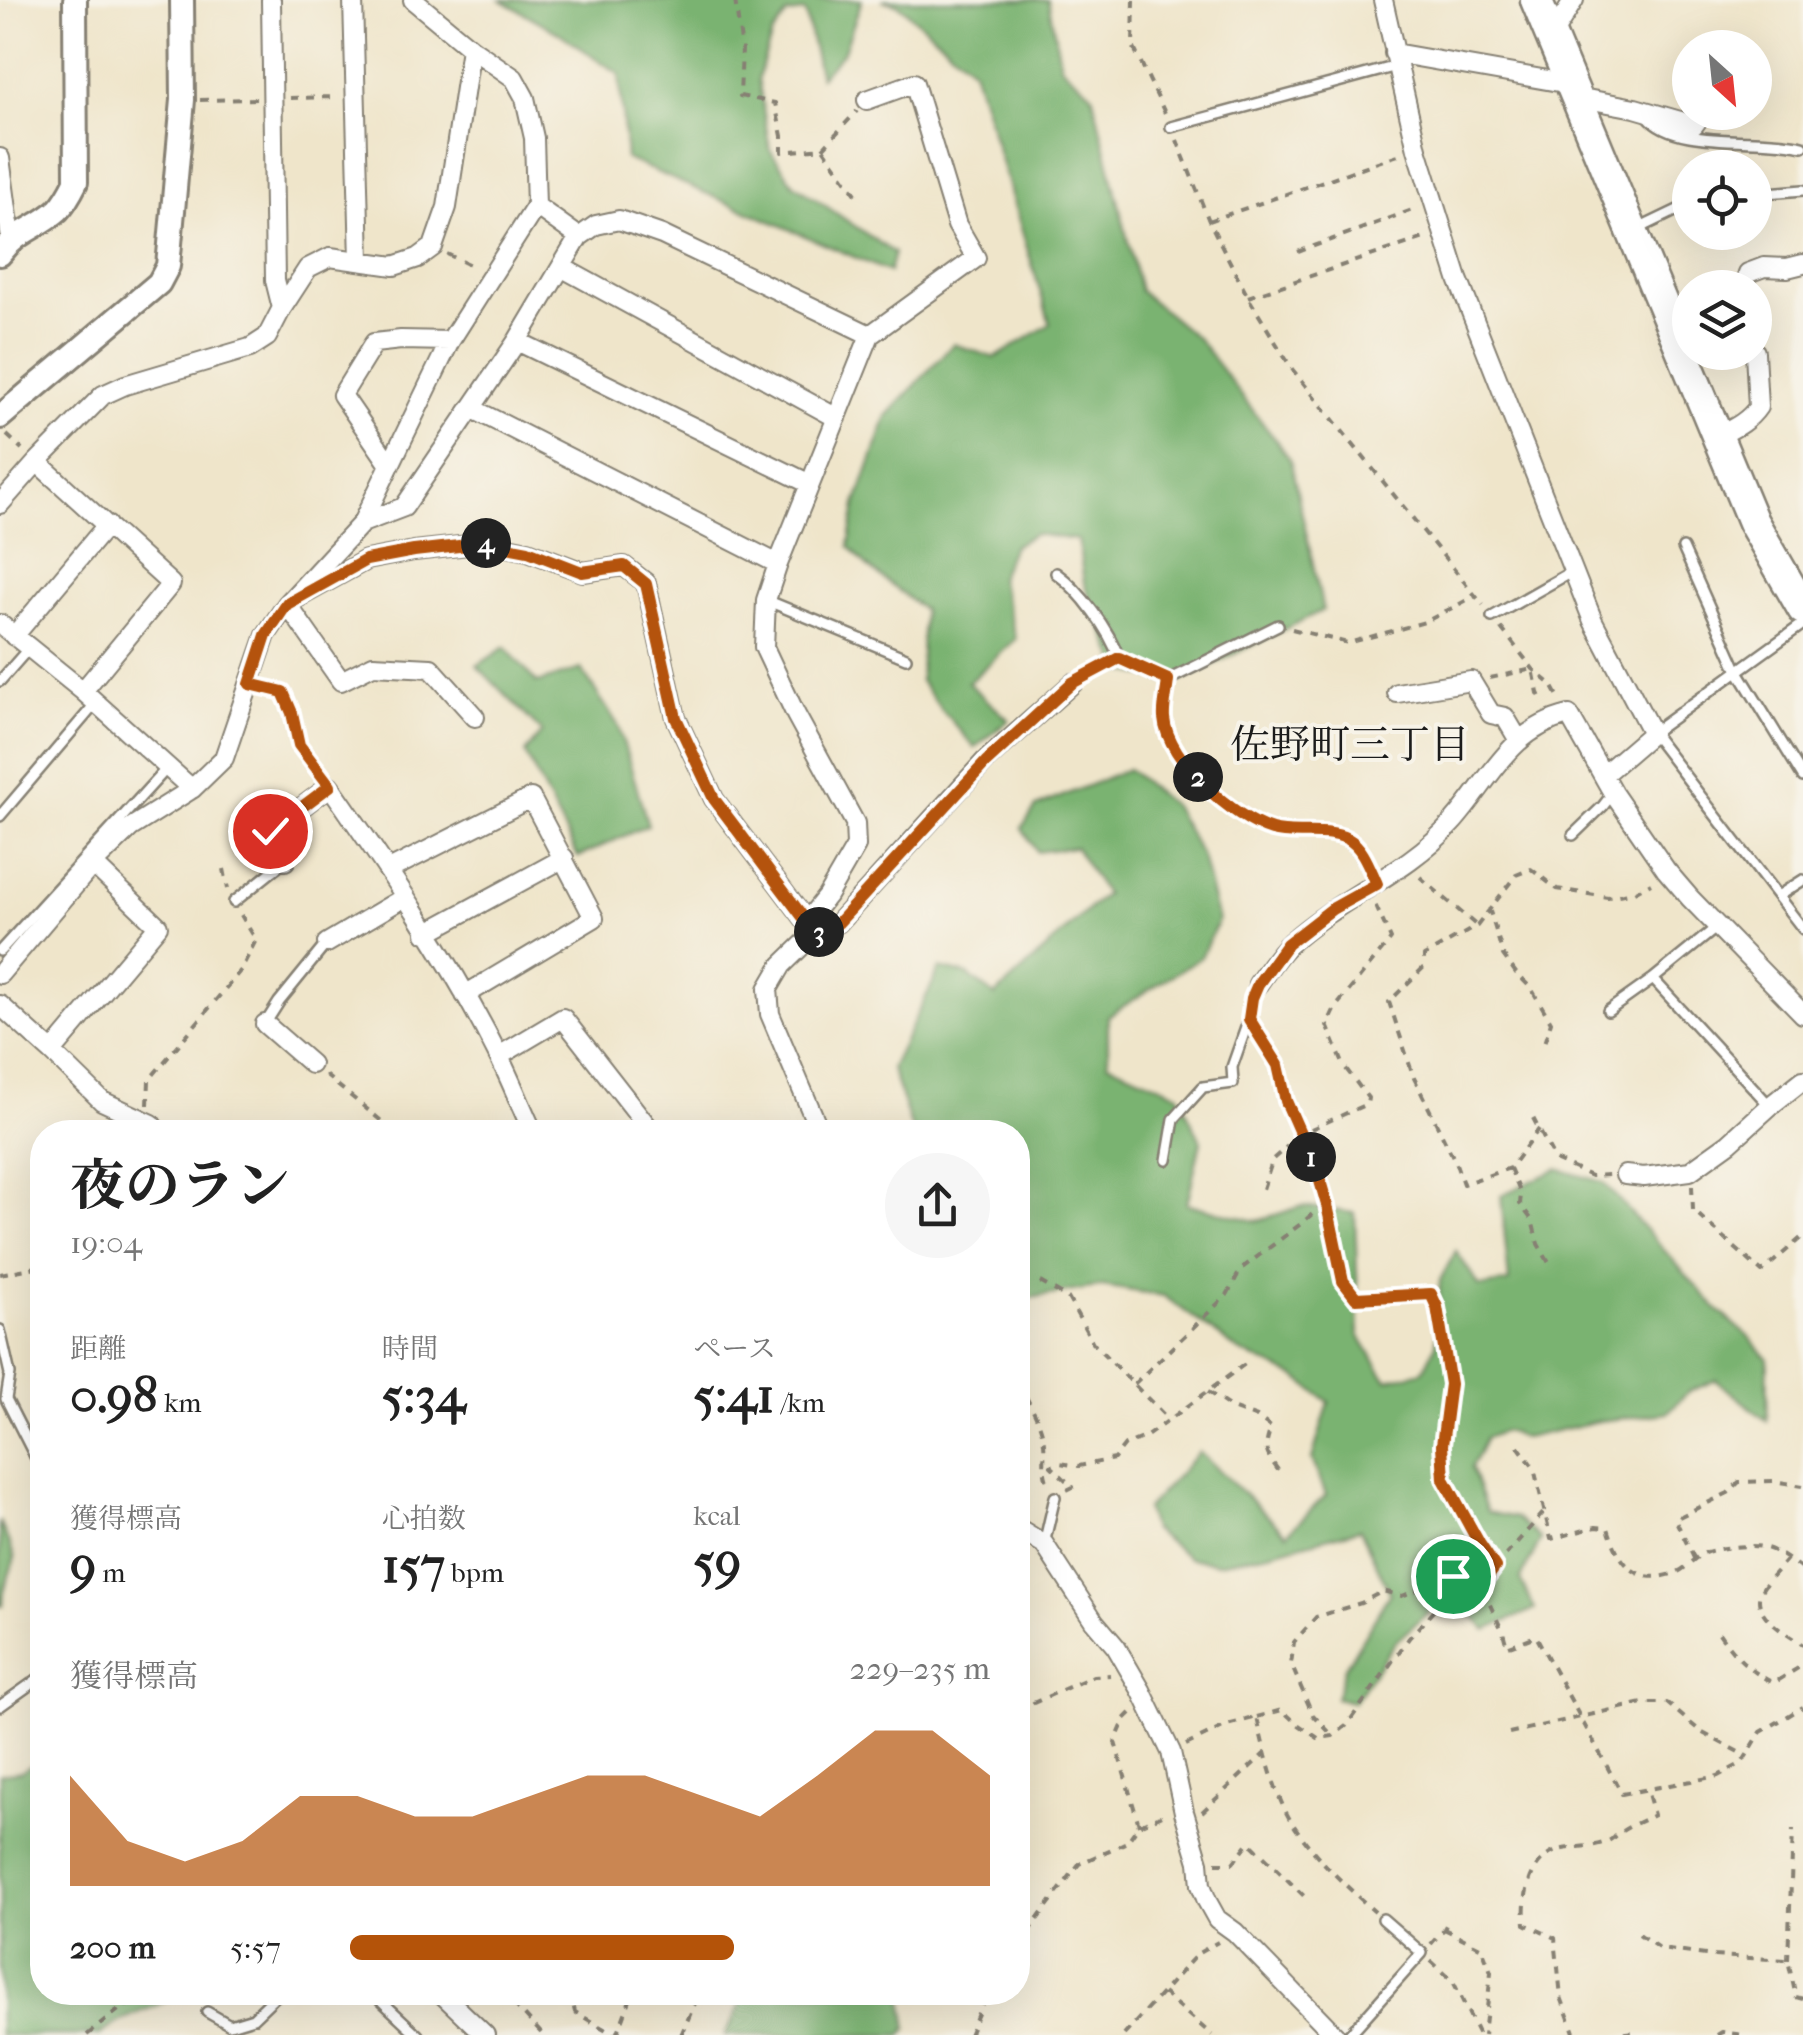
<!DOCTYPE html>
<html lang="ja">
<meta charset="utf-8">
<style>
body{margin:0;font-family:"IM FELL French Canon","Noto Serif JP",serif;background:#f6f6f6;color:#222;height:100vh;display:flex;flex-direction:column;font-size:38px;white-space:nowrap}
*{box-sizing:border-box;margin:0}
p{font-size:32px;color:#767676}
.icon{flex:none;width:55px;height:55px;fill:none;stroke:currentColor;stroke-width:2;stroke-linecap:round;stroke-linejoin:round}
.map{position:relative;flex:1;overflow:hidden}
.details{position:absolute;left:30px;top:1120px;width:1000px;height:885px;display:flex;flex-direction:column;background:#fff;border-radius:40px;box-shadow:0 10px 40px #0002}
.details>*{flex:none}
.needle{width:65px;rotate:153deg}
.controls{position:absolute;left:1672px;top:30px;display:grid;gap:20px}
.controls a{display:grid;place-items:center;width:100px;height:100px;border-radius:50%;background:#fff;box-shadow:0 10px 40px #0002;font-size:50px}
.pin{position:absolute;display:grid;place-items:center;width:85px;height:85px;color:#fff;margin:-42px;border:5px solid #fff;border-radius:50%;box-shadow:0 2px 10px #0007}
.km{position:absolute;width:50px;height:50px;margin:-25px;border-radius:50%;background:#222;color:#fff;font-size:28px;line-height:50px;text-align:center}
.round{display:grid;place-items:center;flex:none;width:105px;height:105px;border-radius:52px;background:#f6f6f6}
.headline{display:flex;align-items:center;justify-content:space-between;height:170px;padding:0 40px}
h1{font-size:55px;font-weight:700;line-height:75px}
.figures{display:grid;grid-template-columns:repeat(3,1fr);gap:15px;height:170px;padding:10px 40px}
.figures div{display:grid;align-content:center}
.figures b{font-size:50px;font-weight:700}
.figures small{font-size:28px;font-weight:400}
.figures p{font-size:28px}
.chart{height:280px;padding:20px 40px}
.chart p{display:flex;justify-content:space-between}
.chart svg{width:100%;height:180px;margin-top:10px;fill:#b45309;opacity:.7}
ul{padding:0 40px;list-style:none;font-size:32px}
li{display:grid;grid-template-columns:160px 120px 1fr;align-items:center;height:75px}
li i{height:25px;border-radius:12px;background:#b45309}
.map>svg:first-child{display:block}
</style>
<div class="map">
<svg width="1803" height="2035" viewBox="0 0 1803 2035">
<rect width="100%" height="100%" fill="#f7f3e8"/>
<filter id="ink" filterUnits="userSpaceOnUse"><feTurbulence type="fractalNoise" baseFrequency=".01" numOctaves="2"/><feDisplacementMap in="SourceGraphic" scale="20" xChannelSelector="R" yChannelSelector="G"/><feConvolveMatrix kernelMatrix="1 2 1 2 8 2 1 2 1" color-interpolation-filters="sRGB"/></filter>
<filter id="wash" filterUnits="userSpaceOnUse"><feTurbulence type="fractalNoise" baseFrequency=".0048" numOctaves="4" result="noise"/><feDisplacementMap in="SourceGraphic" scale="40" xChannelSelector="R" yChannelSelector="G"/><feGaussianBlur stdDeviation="2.25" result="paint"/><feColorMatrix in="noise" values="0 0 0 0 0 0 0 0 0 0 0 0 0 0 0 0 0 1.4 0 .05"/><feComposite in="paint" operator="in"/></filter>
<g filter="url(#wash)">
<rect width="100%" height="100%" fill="#efe5ca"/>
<path fill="#7ab371" stroke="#4b6846" stroke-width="2.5" d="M501,0H862L844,51L820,77L805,12L787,14L772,35L758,78L770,150L794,184L894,253L889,272L626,159L619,74L559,33Z
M882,0H1048L1061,66L1092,93L1140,291L1199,340L1290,459L1323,610L1176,683L1120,670L1084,583L1078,540L1034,534L1013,546L999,578L1016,639L968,683L1009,720L975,748L940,708L920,681L923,610L866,565L849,546L856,505L887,416L953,344L995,358L1050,324L973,69L899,5Z
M505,647L537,683L581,669L618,725L648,825L578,857L525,753L542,732L477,666Z
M1128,769L1173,806L1202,857L1218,921L1201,957L1108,1016V1063L1178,1093L1201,1141L1187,1204L1256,1221L1303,1206L1355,1213L1359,1335L1387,1380L1423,1371L1436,1344L1440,1280L1456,1251L1480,1287L1509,1282L1501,1195L1558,1169L1603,1182L1717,1309L1748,1336L1768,1359L1767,1421L1716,1380L1688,1392L1667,1413L1599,1421L1525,1438L1504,1431L1486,1438L1471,1468L1487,1512L1516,1518L1541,1539L1520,1580L1535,1609L1486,1630L1451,1592L1396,1641L1353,1702L1336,1698L1344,1669L1390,1593L1360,1529L1269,1553L1218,1563L1189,1558L1152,1529L1146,1509L1199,1452L1287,1534L1326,1495L1312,1459L1329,1402L1296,1377L1239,1351L1164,1296L1103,1286L1018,1300V1132H913L891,1068L940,968L968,975L995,996L1105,894L1075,847L1037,852L1022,828L1036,807Z
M0,1521L15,1558L4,1591L3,1606H0Z
M42,1759V1992L185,1993L124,2019L99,2035H0V1774L22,1771Z
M743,1993H902L908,2028L901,2035H725L744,1998Z"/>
</g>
<g filter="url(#ink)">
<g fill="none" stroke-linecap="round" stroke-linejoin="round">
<g stroke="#868073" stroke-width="14">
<path id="service" d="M1648,116C1675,150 1762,135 1803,146
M1171,127L1397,66
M1755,194L1803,190
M1638,229L1690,204
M1683,548L1738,671L1803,777
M1056,573C1081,591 1109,630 1119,658
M766,600L906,658
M1492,617L1573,571
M1803,624L1652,733L1803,929
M0,681L29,648
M1073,683L1119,658L1168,680L1278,625
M0,816L96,703
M1305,832C1352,834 1355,841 1375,881
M1573,835L1603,806L1613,793
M1778,896L1803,880
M234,902L285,861
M0,951L168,767
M1653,979L1770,1106
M1258,984L1252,998L1249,1019L1278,1065L1286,1101L1318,1174
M1608,1011L1653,979L1717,927
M265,1024L279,1002L327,943
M1167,1160L1174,1119L1203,1087L1233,1083L1232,1067L1249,1019
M0,1330L10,1374L6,1399L42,1470
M1044,1544L1055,1497
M0,1706L38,1679L42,1678
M372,1992L418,2035
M207,2012L230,2025L253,2018L280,1992
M1349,2035L1422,1953L1383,1919"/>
</g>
<g stroke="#868073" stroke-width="22">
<path id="minor" d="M271,0L275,280L282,308
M353,0L360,261
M413,0L471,48L514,78L525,98L534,138L536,206L579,237
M1383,0L1417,149L1458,279L1593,621L1652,733L1603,775
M1551,37L1574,0
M1394,53L1570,84
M1576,97L1635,108L1694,125L1700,117V112
M0,158L11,239
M561,267L837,418
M1743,288L1748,273L1764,267L1787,268L1803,264
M517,341L810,484
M471,408L778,564
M1717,437C1732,429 1748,422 1758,407L1755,352
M37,462L171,584L83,691
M390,465L342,395L374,343L401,340L450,341
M0,504L37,462L103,395L125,385L250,348L267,337L282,308L308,268L330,257L394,266L418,258L433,247L447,207L471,48
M362,523L450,341L536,206
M299,597L366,560L414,551L487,543L528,551L583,572L624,566L646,583L676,718L714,799L815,933
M287,604L341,681L373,665L431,668L475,717
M0,624L83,691L192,789
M14,636L107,525
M1397,693L1471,681L1491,714L1505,717L1518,739
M285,861L270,831L330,786C390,872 451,961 498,1055C511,1080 521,1107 533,1132
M389,870L531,798L594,918L465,995
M807,921L827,896L856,846L855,823L796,715L764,647L766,600L778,564L870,335L976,258L957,225L914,83L867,100
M426,933L564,858
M327,943L405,897
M0,974L93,864L130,828L192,789L224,758L266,635L287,604L362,523L404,507L517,341L579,237L596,225L619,220L662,235L870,335
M1258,984C1268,970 1278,953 1291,942C1341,897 1407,873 1452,823C1490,781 1509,729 1569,715L1613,793L1666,870L1690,898L1803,1014
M0,1005L52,1052L158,926L93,864
M265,1024L311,1064
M52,1052L102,1101L152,1124
M499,1056L563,1018L652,1132
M820,1132L770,1014L768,989L782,965L815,933L838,923L985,761L1073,683
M1625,1175L1644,1177L1690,1171L1729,1143L1770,1106L1803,1080
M1018,1528L1044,1544L1094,1621L1116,1647L1141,1690L1171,1752L1184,1812L1199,1862L1201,1885L1207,1901L1217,1919L1235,1932L1335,2035
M440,1992L485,2035"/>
</g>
<g stroke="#868073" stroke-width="28">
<path id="tertiary" d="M0,254C18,230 38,228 58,210C66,202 71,192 76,182L75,0
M0,417L159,283L168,266L183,100L182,0"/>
</g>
<g stroke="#868073" stroke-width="35">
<path id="primary" d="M1536,0L1753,522L1803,609"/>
</g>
<path stroke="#868073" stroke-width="4" stroke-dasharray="8 8" stroke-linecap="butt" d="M735,0L742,49L740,96L775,103L782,136V152L823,148L858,197
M1134,0L1133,46L1165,113
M290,98L336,97
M200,100L256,99
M1177,140L1209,221L1248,297L1292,369L1483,605
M823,148L857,111
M1209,221L1398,155
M1298,252L1415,209
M447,254L474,267
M1248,297L1424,238
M7,435L22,449
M1501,628L1533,669L1552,685L1559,698
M1292,629L1348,643L1425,622L1475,596
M1490,678L1533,669L1538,693L1543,703
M266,687L283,692L292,713L299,745L318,771
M1167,693C1166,703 1163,714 1166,724C1177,770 1243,832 1290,832
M224,869L228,889
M1420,877L1477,926
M1489,908L1503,955L1516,973L1531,988L1551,1022L1543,1046
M325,1075L395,1132
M148,1105L149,1080L241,970L256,940L241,915
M1533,1118L1555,1160L1591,1176L1609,1175
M167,1124L215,1128L222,1132
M1311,1129L1367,1104L1368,1098L1344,1066L1327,1025L1335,1008L1391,939L1374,902
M1539,1129L1510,1168L1463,1184L1455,1161L1414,1078L1389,1002L1424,967V956L1477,926L1516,875L1531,869L1557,889L1608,897L1634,892L1651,883
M1510,1168L1521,1194L1520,1204L1532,1220L1538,1244L1552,1268
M1321,1185L1343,1281L1356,1297L1431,1294L1437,1307L1449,1384L1442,1445L1444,1479L1479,1543L1495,1567L1481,1586L1503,1632L1507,1647L1536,1636L1622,1794L1718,1776L1742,1763L1761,1732L1803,1707
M1692,1186L1693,1210L1762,1272L1803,1236
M1263,1189L1273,1159L1291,1143
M0,1274L42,1266
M1040,1282L1068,1298L1093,1343L1169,1420
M1018,1382C1027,1400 1039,1417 1043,1437C1047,1454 1040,1471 1050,1487
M1134,1384L1227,1295L1241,1269L1302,1223L1320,1207L1326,1205
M1208,1392L1232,1408L1257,1417L1271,1427C1264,1449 1264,1451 1278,1470
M1518,1446L1534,1468L1551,1539L1596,1527L1608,1528C1618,1561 1635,1587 1675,1573C1687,1569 1694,1556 1707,1552C1719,1548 1750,1544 1762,1547C1776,1549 1792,1562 1803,1570
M1067,1490L1073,1487L1051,1466L1060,1463L1079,1466L1114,1459L1125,1445L1147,1436L1245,1364
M1694,1558L1675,1519L1728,1493L1739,1482L1774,1481L1803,1486
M1787,1559C1779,1569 1767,1580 1761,1591C1750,1615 1787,1634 1803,1645
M1495,1567L1545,1511
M1719,1633C1734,1655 1750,1672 1774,1683L1803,1665
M1018,1710L1093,1676L1110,1675
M1131,1713L1125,1719L1115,1742L1139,1825
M1257,1717L1282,1710L1296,1723L1318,1738L1333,1736L1346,1726L1409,1638L1445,1598L1481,1586L1471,1576H1453L1402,1596L1383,1591L1361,1603L1316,1617L1294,1642L1291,1664L1313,1715L1333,1736
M1509,1733L1643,1703H1667L1701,1732L1746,1756
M1186,1745L1227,1725L1257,1717C1263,1747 1275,1796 1291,1821C1314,1857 1344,1884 1375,1912
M1202,1812L1264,1754
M1216,1863H1233L1249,1842L1306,1898
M1444,1929L1482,1948L1491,1972L1484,2035
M1639,1934L1660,1949L1714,1956L1788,1960L1796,1997L1803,1999
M1431,1944L1444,1929L1449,1919
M1018,1945L1079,1864L1127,1842L1139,1825L1165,1814
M1788,1960L1793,1829
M1431,1961L1453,1981L1479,2035
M503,1992L543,2035
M570,1992L575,2012L615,2035
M1163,1993L1212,2035
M87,2035L121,2008L156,1992
M617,2035L633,1992
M681,2035L700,1992
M969,2035L987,1992
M1124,2035L1197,1954L1218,1942
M1575,2035L1561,1997L1555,1938L1525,1924C1523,1897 1528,1860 1559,1850C1573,1846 1590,1848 1606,1842C1615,1838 1610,1839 1619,1833C1629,1826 1642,1821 1654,1815L1647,1790
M1608,2035L1634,2032L1638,2035
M1717,2035L1722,2032L1744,2035"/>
<use href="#service" stroke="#fff" stroke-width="9"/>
<use href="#minor" stroke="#fff" stroke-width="18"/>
<use href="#tertiary" stroke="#fff" stroke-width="22"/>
<use href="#primary" stroke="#fff" stroke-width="30"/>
</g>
</g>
<g fill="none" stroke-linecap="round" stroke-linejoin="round" filter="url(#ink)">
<g stroke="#fff" stroke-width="20">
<path id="route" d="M270,831L330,786L299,745L292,713L283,692L250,684L266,635L287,604L366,560L414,551L486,543L528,551L582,572L624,566L646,584L676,718L714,799L815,933L838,923L986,762L1072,683L1119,658L1168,680C1167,692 1163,706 1164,718C1167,760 1234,819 1272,830C1296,837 1324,827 1348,839C1363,847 1370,869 1377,884L1332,909L1287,944L1258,984L1252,998L1249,1019L1278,1065L1286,1101L1318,1174L1327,1205L1343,1281L1356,1298L1431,1294L1437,1307L1450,1384L1442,1445L1444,1479L1479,1543L1495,1567L1481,1586L1471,1576H1453"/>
</g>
<use href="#route" stroke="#b45309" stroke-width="12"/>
</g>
<g text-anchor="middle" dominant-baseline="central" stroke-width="8" stroke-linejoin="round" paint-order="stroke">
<g font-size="40" fill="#1c1c1c" stroke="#f7f3e8">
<text x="1350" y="745">佐野町三丁目</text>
</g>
</g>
</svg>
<div class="controls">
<a><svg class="needle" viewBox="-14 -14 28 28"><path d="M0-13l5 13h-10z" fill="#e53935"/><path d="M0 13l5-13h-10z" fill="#767676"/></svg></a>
<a><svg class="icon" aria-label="locate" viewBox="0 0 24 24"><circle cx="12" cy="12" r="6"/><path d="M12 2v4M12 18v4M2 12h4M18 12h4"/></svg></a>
<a><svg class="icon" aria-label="layers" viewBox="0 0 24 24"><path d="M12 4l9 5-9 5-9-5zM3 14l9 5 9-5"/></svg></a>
</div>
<div class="pin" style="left:1453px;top:1576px;background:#1e9e55"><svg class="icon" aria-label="arrive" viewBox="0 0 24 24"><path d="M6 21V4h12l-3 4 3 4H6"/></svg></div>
<div class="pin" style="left:270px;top:831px;background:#d93025"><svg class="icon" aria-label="check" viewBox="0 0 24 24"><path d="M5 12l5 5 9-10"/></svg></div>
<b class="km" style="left:1311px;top:1157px">1</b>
<b class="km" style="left:1198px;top:777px">2</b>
<b class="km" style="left:819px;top:932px">3</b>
<b class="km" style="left:486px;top:543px">4</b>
<section class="details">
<div class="headline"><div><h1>夜のラン</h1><p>19:04</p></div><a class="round"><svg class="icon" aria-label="share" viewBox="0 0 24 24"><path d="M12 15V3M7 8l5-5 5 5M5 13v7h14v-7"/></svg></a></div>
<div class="figures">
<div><p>距離</p><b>0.98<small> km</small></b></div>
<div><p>時間</p><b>5:34</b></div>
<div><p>ペース</p><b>5:41<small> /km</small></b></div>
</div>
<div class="figures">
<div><p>獲得標高</p><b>9<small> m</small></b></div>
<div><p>心拍数</p><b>157<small> bpm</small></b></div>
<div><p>kcal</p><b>59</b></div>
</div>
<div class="chart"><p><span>獲得標高</span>229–235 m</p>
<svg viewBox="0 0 160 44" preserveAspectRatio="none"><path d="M0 44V17L10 33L20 38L30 33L40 22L50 22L60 27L70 27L80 22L90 17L100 17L110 22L120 27L130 17L140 6L150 6L160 17V44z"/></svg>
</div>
<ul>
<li><b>200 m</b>5:57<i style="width:60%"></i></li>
</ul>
</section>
</div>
